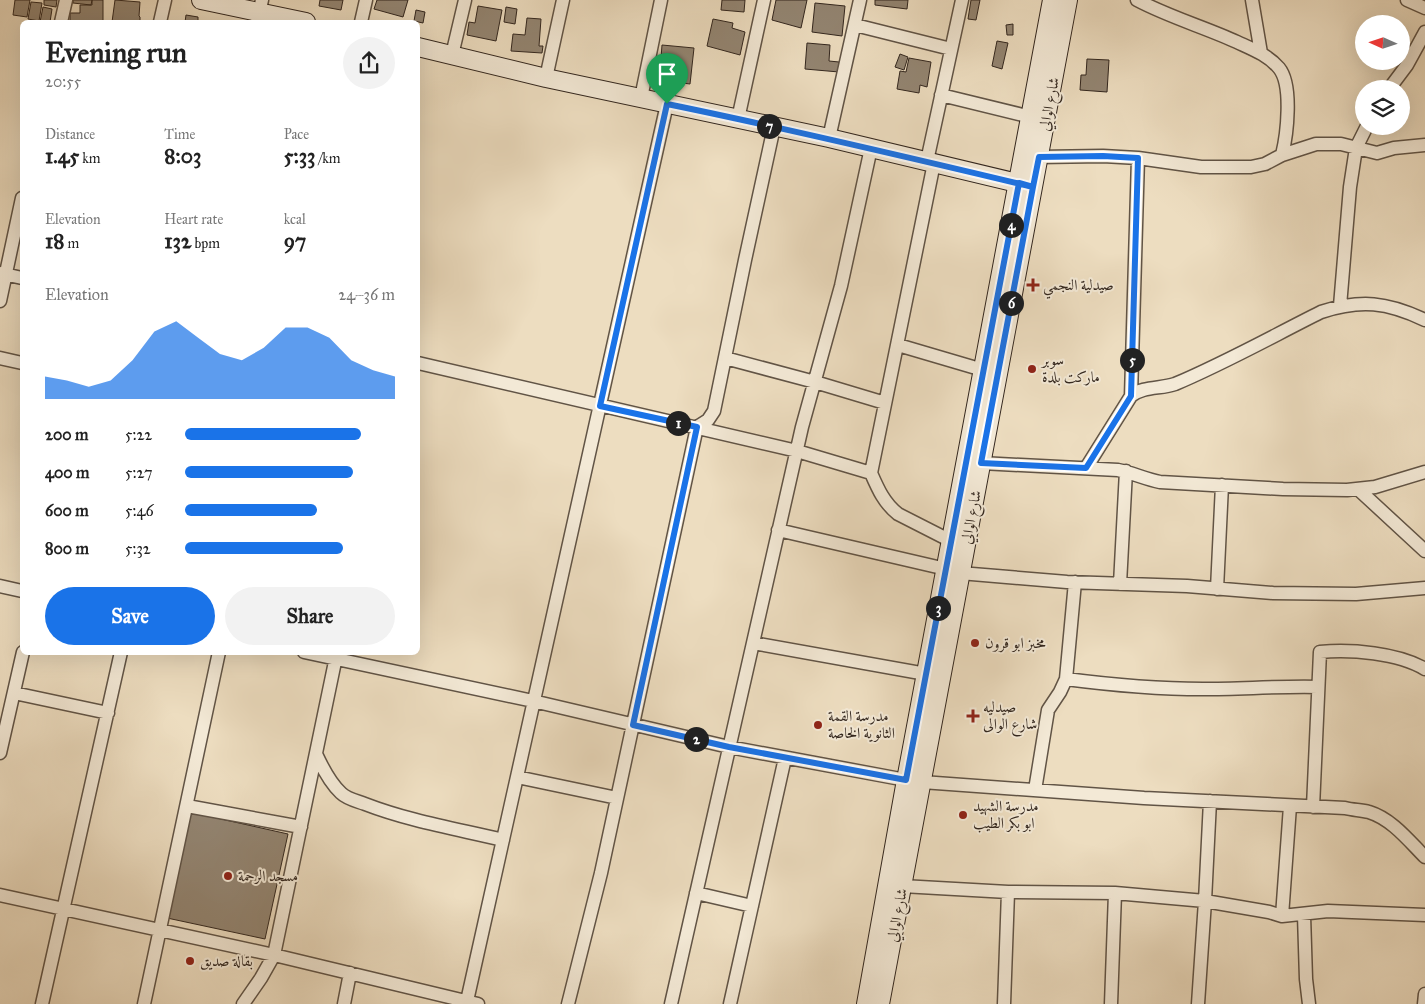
<!DOCTYPE html>
<meta charset="utf-8">
<style>
body{margin:0;font-family:"IM FELL Great Primer",Amiri,serif;background:#f2f2f2;color:#222;height:100vh;display:flex;flex-direction:column;font-size:19px;white-space:nowrap}
*{box-sizing:border-box;margin:0}
p{font-size:16px;color:#767676}
.icon{flex:none;width:28px;height:28px;fill:none;stroke:currentColor;stroke-width:2;stroke-linecap:round;stroke-linejoin:round}
.map{position:relative;flex:1;overflow:hidden}
.details{position:absolute;left:20px;top:20px;width:400px;height:635px;display:flex;flex-direction:column;background:#fff;border-radius:8px;box-shadow:0 5px 20px #0002}
.details>*{flex:none}
.needle{width:32px;rotate:273deg}
.controls{position:absolute;left:1355px;top:15px;display:grid;gap:10px}
.controls a{display:grid;place-items:center;width:55px;height:55px;border-radius:50%;background:#fff;box-shadow:0 5px 20px #0002;font-size:25px}
.pin{position:absolute;display:grid;place-items:center;width:42px;height:42px;color:#fff;margin:-51px -21px;border-radius:50% 50% 50% 0;rotate:-45deg;box-shadow:0 0 5px #0007}
.pin .icon{rotate:45deg}
.km{position:absolute;width:25px;height:25px;margin:-12px;border-radius:50%;background:#222;color:#fff;font-size:14px;line-height:25px;text-align:center}
.round{display:grid;place-items:center;flex:none;width:52px;height:52px;border-radius:26px;background:#f2f2f2}
.summary{display:flex;align-items:center;justify-content:space-between;height:85px;padding:0 25px}
h1{font-size:28px;font-weight:700;line-height:38px}
.metrics{display:grid;grid-template-columns:repeat(3,1fr);gap:8px;height:85px;padding:5px 25px}
.metrics div{display:grid;align-content:center}
.metrics b{font-size:21px;font-weight:700}
.metrics small{font-size:14px;font-weight:400}
.metrics p{font-size:14px}
.chart{height:140px;padding:10px 25px}
.chart p{display:flex;justify-content:space-between}
.chart svg{width:100%;height:90px;margin-top:5px;fill:#1a73e8;opacity:.7}
.cta{display:flex;gap:10px;margin-top:auto;padding:10px 25px}
.cta a{flex:1;height:58px;border-radius:30px;background:#1a73e8;color:#fff;font-size:20px;font-weight:700;line-height:58px;text-align:center}
.cta a+a{background:#f2f2f2;color:#222}
ul{padding:0 25px;list-style:none;font-size:16px}
li{display:grid;grid-template-columns:80px 60px 1fr;align-items:center;height:38px}
li i{height:12px;border-radius:6px;background:#1a73e8}
.map>svg:first-child{display:block}
</style>
<div class="map">
<svg width="1425" height="1004" viewBox="0 0 1425 1004">
<rect width="100%" height="100%" fill="#edddc0"/>
<filter id="stains"><feTurbulence type="fractalNoise" baseFrequency=".004" numOctaves="4"/><feColorMatrix values="0 0 0 0 .2 0 0 0 0 .09 0 0 0 0 .02 0 0 0 .5 -.17"/></filter>
<radialGradient id="worn" r=".72"><stop offset=".6" stop-color="#630" stop-opacity="0"/><stop offset="1" stop-color="#630" stop-opacity=".3"/></radialGradient>
<path fill="#938572" stroke="#32261e" d="M15,0H30L27,17L13,15Z
M44,0H57L56,7L44,5Z
M73,0H92L91,5L73,3Z
M92,0H103V22H70V13H80V5H92Z
M115,0L140,2L139,16L140,17V22H112Z
M320,0H343L341,10L319,6Z
M377,0H408L403,17L374,9Z
M722,0H745L744,12L721,10Z
M776,0H807L801,28L772,20Z
M875,0H908L907,9L875,5Z
M971,0H980L976,20L968,19Z
M31,2L42,3L39,21L28,19Z
M815,3L845,6L842,36L812,32Z
M478,6L502,10L496,41L467,35L469,22L475,23Z
M43,7L52,9L50,22H40Z
M506,7L517,9L515,24L504,22Z
M416,10L425,12L423,23L414,21Z
M186,15L198,17V22H185Z
M527,18L541,19L539,46H543L542,53L511,51L513,34L525,35Z
M713,19L733,23L732,28L745,32L740,55L707,46Z
M1013,24V35H1007L1006,25Z
M997,41L1008,43L1002,69L992,66Z
M807,43L830,45L829,61L839,62V72L805,69Z
M662,45L694,48L690,84L675,82L676,73L660,71Z
M900,54L908,57L904,70L895,67Z
M909,58L931,62L927,87L920,85L919,93L897,89L900,71L906,72Z
M1087,59L1109,60L1107,92L1080,90L1081,75H1086Z
M190,812L288,834L265,939L167,918Z"/>
<g fill="none" stroke-linecap="round" stroke-linejoin="round">
<g stroke="#615446" stroke-width="15">
<path id="street" d="M1137,0C1169,17 1204,27 1237,42C1252,49 1268,55 1279,68C1293,85 1287,135 1282,155
M1252,0L1261,53
M1407,0L1425,8
M61,22L66,0
M160,22L165,0
M257,22L262,0
M361,22L366,0
M855,25L951,49
M452,55L465,0
M546,78L563,0
M1389,89L1407,65L1425,32
M941,95L1031,117
M641,98L661,0
M738,119L764,0
M829,138L860,0
M1039,157L1103,156L1138,158L1201,167H1251L1265,164L1282,155L1316,144H1341L1377,153L1394,148L1425,145
M927,161L962,0
M934,163L871,473C878,489 884,503 898,514L951,541
M0,273L22,278
M0,301L22,198
M1340,306L1350,187L1356,148L1367,126
M898,345L983,370
M0,358L22,363
M725,358L815,382L885,403
M418,363L797,451L871,473
M1131,396L1138,158
M981,463L1118,470C1133,473 1145,479 1160,482L1283,489L1347,490L1375,487L1425,472
M1086,468L1131,396C1143,386 1161,389 1175,384C1225,363 1273,336 1321,312C1361,299 1387,302 1425,320
M1359,490L1425,551
M778,530L946,569
M960,573L1067,582L1187,586L1273,593L1356,594L1425,588
M1120,584L1126,471
M0,586L22,591
M1217,589L1222,485
M753,643L926,674
M304,652L533,701L729,747L906,780
M1066,679C1112,685 1157,689 1203,689C1242,689 1280,686 1318,687
M14,693L108,713
M0,753L23,652
M316,754C322,767 330,783 341,793C347,799 357,801 365,804C409,821 457,829 503,840
M517,777L617,798
M922,782L1144,798L1345,808C1353,810 1361,810 1369,812C1392,819 1409,841 1425,857
M1035,790L1048,710L1060,692L1066,679L1075,582
M187,806L301,827
M1313,807L1320,652C1351,649 1398,653 1425,669
M902,886L1008,892L1115,893L1205,901L1269,912L1282,916L1328,911L1425,915
M696,893L752,906
M0,895L274,955L478,1004
M1304,915L1306,979L1309,1004
M1282,916L1290,806
M467,1001L667,104
M42,1004L121,652
M144,1004L219,652
M243,1004L261,978L274,955L337,652
M344,1004L350,973
M568,1004L601,873L697,427L708,420L714,411L745,260L774,127
M671,1004L802,427L841,286L871,148
M730,1004L785,758
M1004,1004L1008,892
M1111,1004L1115,893
M1198,1004L1205,901L1210,801
M1424,1004L1425,994"/>
</g>
<g stroke="#32261e" stroke-width="20">
<path id="secondary" d="M201,0L306,22
M418,47L546,78L829,138L1030,186
M866,1004L906,780L1052,0
M880,1004L1068,0"/>
</g>
<use href="#street" stroke="#f3e9d6" stroke-width="12"/>
<use href="#secondary" stroke="#f3e9d6" stroke-width="18"/>
</g>
<g fill="none" stroke-linecap="round" stroke-linejoin="round">
<g stroke="#fff" stroke-width="10">
<path id="route" d="M667,104L600,406L697,427L633,725L729,747L906,780L1019,183L1033,187L1039,157L1103,156L1138,158L1131,396L1086,468L981,463L1033,187C911,158 790,129 667,104"/>
</g>
<use href="#route" stroke="#1a73e8" stroke-width="6"/>
</g>
<g fill="#8f2418" stroke="#f3e9d6" stroke-width="2">
<path d="M1030.5 277.5h5v5h5v5h-5v5h-5v-5h-5v-5h5z"/>
<circle cx="1032" cy="369" r="5"/>
<circle cx="975" cy="643" r="5"/>
<path d="M970.5 708.5h5v5h5v5h-5v5h-5v-5h-5v-5h5z"/>
<circle cx="818" cy="725" r="5"/>
<circle cx="963" cy="815" r="5"/>
<circle cx="228" cy="876" r="5"/>
<circle cx="190" cy="961" r="5"/>
</g>
<g text-anchor="middle" dominant-baseline="central" stroke-width="4" stroke-linejoin="round" paint-order="stroke">
<g font-size="15" fill="#32261e" stroke="#f3e9d6">
<text transform="translate(1049 104) rotate(-79)">شارع الوالي</text>
<text transform="translate(971 517) rotate(-79)">شارع الوالي</text>
<text transform="translate(897 915) rotate(-79)">شارع الوالي</text>
</g>
<g font-size="15" fill="#32261e" stroke="#f3e9d6" text-anchor="start">
<text x="1043" y="285">صيدلية النجمي</text>
<text x="1042" y="360">سوبر<tspan x="1042" dy="17">ماركت بلدة</tspan></text>
<text x="985" y="643">مخبز ابو قرون</text>
<text x="983" y="707">صيدليه<tspan x="983" dy="17">شارع الوالى</tspan></text>
<text x="828" y="716">مدرسة القمة<tspan x="828" dy="17">الثانوية الخاصة</tspan></text>
<text x="973" y="806">مدرسة الشهيد<tspan x="973" dy="17">ابو بكر الطيب</tspan></text>
<text x="238" y="876">مسجد الرحمة</text>
<text x="200" y="961">بقالة صديق</text>
</g>
</g>
<rect width="100%" height="100%" filter="url(#stains)"/>
<rect width="100%" height="100%" fill="url(#worn)"/>
</svg>
<div class="controls">
<a><svg class="needle" viewBox="-14 -14 28 28"><path d="M0-13l5 13h-10z" fill="#e53935"/><path d="M0 13l5-13h-10z" fill="#767676"/></svg></a>
<a><svg class="icon" aria-label="layers" viewBox="0 0 24 24"><path d="M12 4l9 5-9 5-9-5zM3 14l9 5 9-5"/></svg></a>
</div>
<div class="pin" style="left:667px;top:104px;background:#1e9e55"><svg class="icon" aria-label="arrive" viewBox="0 0 24 24"><path d="M6 21V4h12l-3 4 3 4H6"/></svg></div>
<b class="km" style="left:678px;top:423px">1</b>
<b class="km" style="left:696px;top:739px">2</b>
<b class="km" style="left:938px;top:608px">3</b>
<b class="km" style="left:1011px;top:225px">4</b>
<b class="km" style="left:1132px;top:360px">5</b>
<b class="km" style="left:1011px;top:303px">6</b>
<b class="km" style="left:769px;top:126px">7</b>
<section class="details">
<div class="summary"><div><h1>Evening run</h1><p>20:55</p></div><a class="round"><svg class="icon" aria-label="share" viewBox="0 0 24 24"><path d="M12 15V3M7 8l5-5 5 5M5 13v7h14v-7"/></svg></a></div>
<div class="metrics">
<div><p>Distance</p><b>1.45<small> km</small></b></div>
<div><p>Time</p><b>8:03</b></div>
<div><p>Pace</p><b>5:33<small> /km</small></b></div>
</div>
<div class="metrics">
<div><p>Elevation</p><b>18<small> m</small></b></div>
<div><p>Heart rate</p><b>132<small> bpm</small></b></div>
<div><p>kcal</p><b>97</b></div>
</div>
<div class="chart"><p><span>Elevation</span>24–36 m</p>
<svg viewBox="0 0 160 44" preserveAspectRatio="none"><path d="M0 44V33L10 35L20 38L30 35L40 25L50 11L60 6L70 14L80 22L90 25L100 19L110 9L120 9L130 14L140 25L150 30L160 33V44z"/></svg>
</div>
<ul>
<li><b>200 m</b>5:22<i style="width:84%"></i></li>
<li><b>400 m</b>5:27<i style="width:80%"></i></li>
<li><b>600 m</b>5:46<i style="width:63%"></i></li>
<li><b>800 m</b>5:32<i style="width:75%"></i></li>
</ul>
<div class="cta"><a>Save</a><a>Share</a></div>
</section>
</div>
